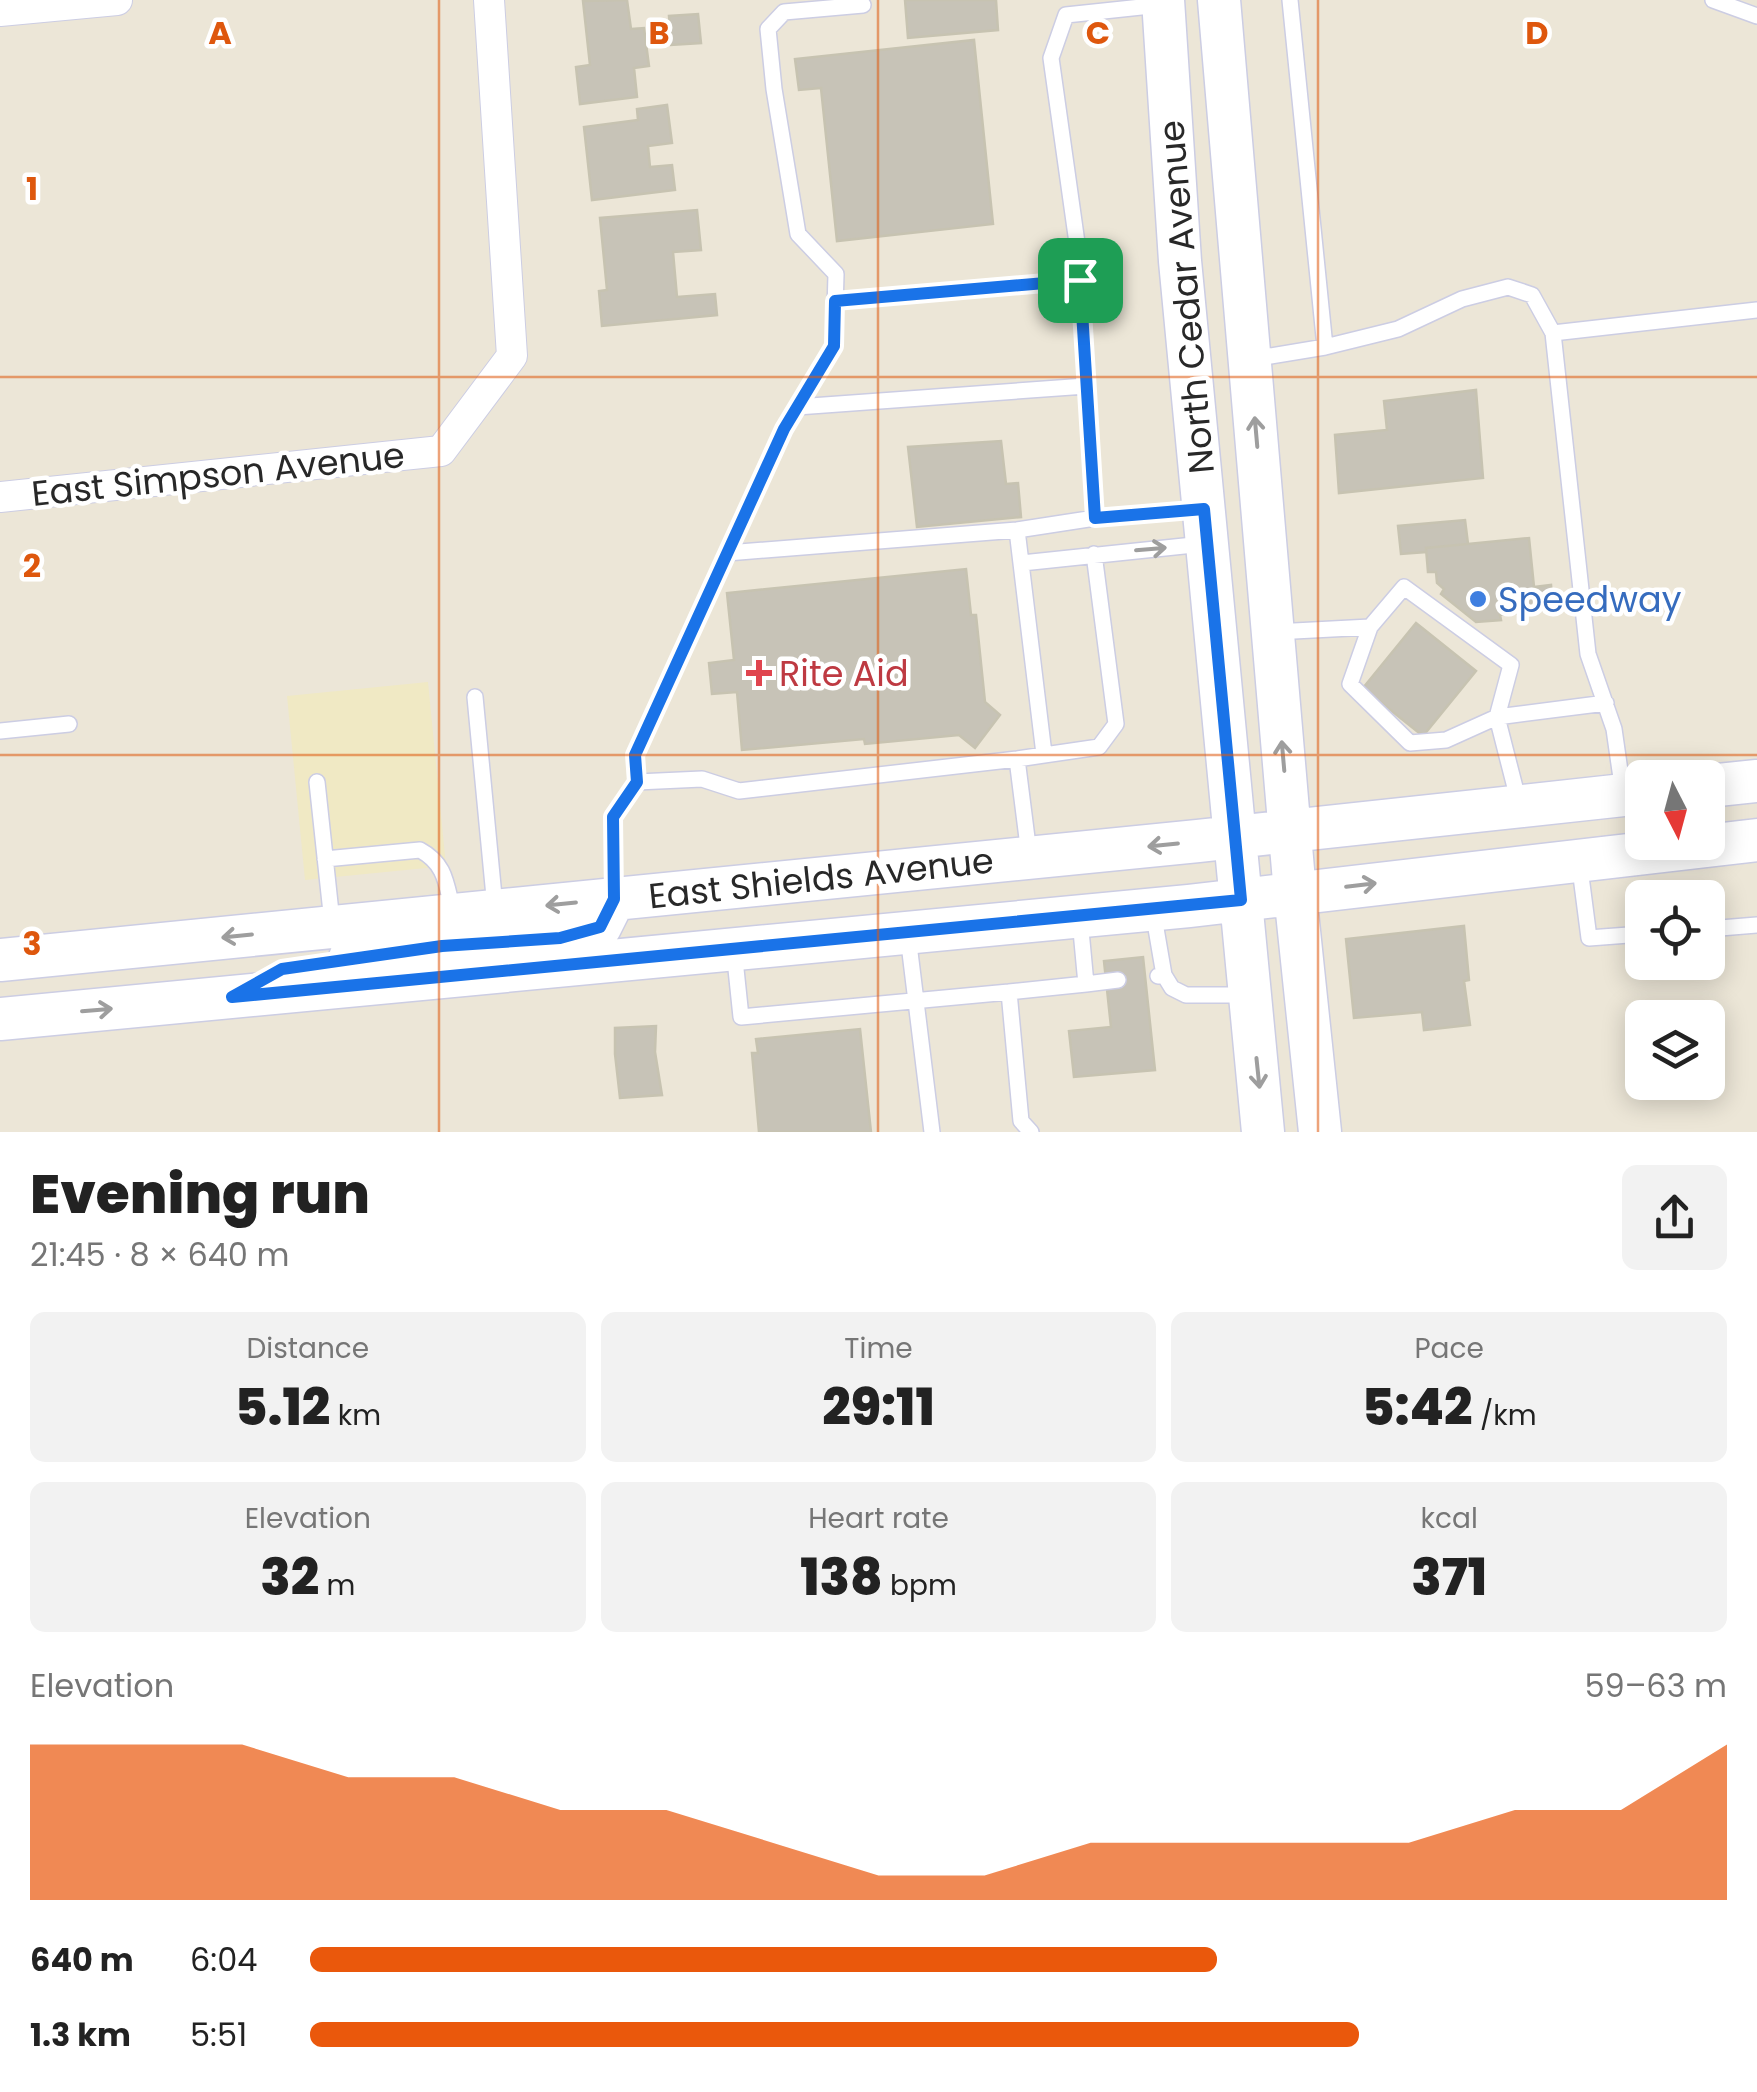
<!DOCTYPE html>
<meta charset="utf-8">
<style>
body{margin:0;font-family:Poppins,sans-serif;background:#f2f2f2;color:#222;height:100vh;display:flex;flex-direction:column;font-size:38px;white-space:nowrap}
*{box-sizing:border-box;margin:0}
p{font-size:32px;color:#767676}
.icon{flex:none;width:55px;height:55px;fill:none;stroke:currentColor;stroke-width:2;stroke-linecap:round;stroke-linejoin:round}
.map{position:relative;height:1132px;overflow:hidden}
.side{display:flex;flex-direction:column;background:#fff;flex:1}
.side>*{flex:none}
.needle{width:65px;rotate:174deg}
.fabs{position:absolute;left:1625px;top:760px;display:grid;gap:20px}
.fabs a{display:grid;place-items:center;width:100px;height:100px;border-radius:15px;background:#fff;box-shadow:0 5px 25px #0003;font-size:50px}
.pin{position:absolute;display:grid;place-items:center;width:85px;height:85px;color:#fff;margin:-42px;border-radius:20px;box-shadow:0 5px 15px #0006}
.round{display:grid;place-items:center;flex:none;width:105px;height:105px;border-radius:15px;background:#f2f2f2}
.head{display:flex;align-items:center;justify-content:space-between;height:170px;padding:0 30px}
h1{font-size:55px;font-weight:800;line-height:75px}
.stats{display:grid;grid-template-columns:repeat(3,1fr);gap:15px;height:170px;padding:10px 30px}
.stats div{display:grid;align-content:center;border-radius:15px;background:#f2f2f2;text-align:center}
.stats b{font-size:50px;font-weight:800}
.stats small{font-size:28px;font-weight:400}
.stats p{font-size:28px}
.chart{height:280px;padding:20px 30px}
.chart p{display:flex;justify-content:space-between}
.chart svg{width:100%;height:180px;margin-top:10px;fill:#ea580c;opacity:.7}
ul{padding:0 30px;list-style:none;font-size:32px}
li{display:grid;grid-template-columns:160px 120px 1fr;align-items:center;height:75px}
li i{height:25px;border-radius:12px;background:#ea580c}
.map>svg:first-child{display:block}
</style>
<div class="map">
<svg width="1757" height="1132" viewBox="0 0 1757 1132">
<rect width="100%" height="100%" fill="#ece6d7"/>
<path fill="#f0e9c4" d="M428,682L446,866L305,880L287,696Z"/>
<path fill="#c7c3b7" stroke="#c7c3b1" stroke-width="2.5" d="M627,0L631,29L644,28L649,66L634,68L637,97L580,104L576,67L590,65L583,1Z
M905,0H996L998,30L908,38Z
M698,14L701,43L671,45L669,16Z
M974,40L993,224L837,241L821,88L799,90L795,59Z
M667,105L672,143L648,146L650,167L672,165L675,190L592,200L584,127L638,120L637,109Z
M697,210L701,250L673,252L677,297L715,294L717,315L602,326L599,291L607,290L600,218Z
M1476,390L1483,478L1339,493L1335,435L1387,430L1384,401Z
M1001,441L1006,484L1018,483L1021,517L917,527L908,447Z
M1465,520L1468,544L1426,548V552L1401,554L1398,526Z
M1529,538L1534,587L1551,585L1553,609L1500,615L1501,620L1476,622L1441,594L1444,589L1437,583L1436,572H1428L1426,548Z
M966,569L971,615H976L985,702L1000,715L975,748L959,735L865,744L864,739L742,750L737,692L712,694L709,663L734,660L727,593Z
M1416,623L1476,671L1423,736L1363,688Z
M1464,926L1469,980L1464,981L1470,1025L1424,1030L1422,1012L1354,1018L1346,939Z
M1143,957L1155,1070L1074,1077L1069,1031L1111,1027L1104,961Z
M656,1026L655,1052L662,1095L620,1098L615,1054V1028Z
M860,1029L871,1132H759L752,1053H758L756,1039Z"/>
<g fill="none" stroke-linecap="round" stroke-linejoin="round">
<g stroke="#cccde3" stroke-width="18">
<path id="service" d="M1290,0L1325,347
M1713,0L1757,16
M863,5L784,12L768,29L774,89L798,234L836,274L834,346L784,429L635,755L637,782L702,779L739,791L1017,759L1099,747L1116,724L1094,554
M835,301L1080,280
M1553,333L1588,654L1614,729L1623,792
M1252,359L1325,347L1398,329L1462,299L1508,287L1532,295L1553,333L1757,310
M797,407L1086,386
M1095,518L1078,250L1051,58L1066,15L1160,5
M1017,530L1044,754
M727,553L1017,530L1095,518L1201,509
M1022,563L1203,544
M1370,627L1350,684L1410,743L1446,740L1497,717L1606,703
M1275,632L1370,627L1404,587L1511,665L1497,717L1519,803
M475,697L495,907
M0,731L69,724
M1017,759L1029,854
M317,782L332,922
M325,859L420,850C446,864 446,884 453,911
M1579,861L1589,938L1642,934
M614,895L613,817L637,782
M1153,911L1164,975L1158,976
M1708,929L1757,925
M908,936L932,1132
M734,950L741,1017L1009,992L1021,1121L1031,1132
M1164,975L1172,988L1186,995H1246
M1086,984L1118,980
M1009,992L1086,984L1080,920"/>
</g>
<g stroke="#cccde3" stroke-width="32">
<path id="minor" d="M0,11L117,0
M0,497L441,451L512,356L489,0"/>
</g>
<g stroke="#cccde3" stroke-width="45">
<path id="secondary" d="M1163,0L1180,261L1263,1132
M1219,0L1295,893L1320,1132
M1708,786L1757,781
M350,958L442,946L559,937L600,927L614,899
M0,960L1198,841L1642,793
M0,1019L1189,906L1757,840"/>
</g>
<use href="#service" stroke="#fff" stroke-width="15"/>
<use href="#minor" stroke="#fff" stroke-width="30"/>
<use href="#secondary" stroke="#fff" stroke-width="42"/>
</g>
<defs><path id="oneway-shaft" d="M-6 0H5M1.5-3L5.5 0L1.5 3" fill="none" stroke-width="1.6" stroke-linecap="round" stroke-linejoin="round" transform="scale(2.5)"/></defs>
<g stroke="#9e9e9e">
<use href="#oneway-shaft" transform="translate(1256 432) rotate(-95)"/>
<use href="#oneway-shaft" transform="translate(1151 549) rotate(-5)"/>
<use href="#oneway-shaft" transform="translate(1283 756) rotate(-95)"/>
<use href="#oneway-shaft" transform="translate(1163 845) rotate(174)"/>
<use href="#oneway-shaft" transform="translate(1361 885) rotate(-7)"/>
<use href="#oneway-shaft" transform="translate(561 904) rotate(174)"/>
<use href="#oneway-shaft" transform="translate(237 936) rotate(174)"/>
<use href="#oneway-shaft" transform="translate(97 1010) rotate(-5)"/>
<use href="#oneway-shaft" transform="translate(1258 1073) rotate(84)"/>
</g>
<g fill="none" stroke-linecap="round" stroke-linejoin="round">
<g stroke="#fff" stroke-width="20">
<path id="route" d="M1080,280L1095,518L1204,509L1241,900L232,997L282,969L442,946L560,938L600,927L614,899L613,817L637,782L635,755L784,429L834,346L835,301Z"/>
</g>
<use href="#route" stroke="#1a73e8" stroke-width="12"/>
</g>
<path fill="none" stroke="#de570d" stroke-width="2.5" stroke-opacity="0.55" d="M439,0V1132M878,0V1132M1318,0V1132M0,377H1757M0,755H1757"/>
<circle fill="#3f7fe0" stroke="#fff" stroke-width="4" cx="1478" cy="599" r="10"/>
<path fill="#e0444e" stroke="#fff" stroke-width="4" d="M754 658h10v10h10v10h-10v10h-10v-10h-10v-10h10z"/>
<g text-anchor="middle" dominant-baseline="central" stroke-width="9" stroke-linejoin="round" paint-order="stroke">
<g font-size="35" fill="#282828" stroke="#fff">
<text transform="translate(1186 297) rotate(-95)">North Cedar Avenue</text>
<text transform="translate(218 474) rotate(-6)">East Simpson Avenue</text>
<text transform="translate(821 878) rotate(-6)">East Shields Avenue</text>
</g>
<g font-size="35" fill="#366cbe" stroke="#fff" text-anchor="start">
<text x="1498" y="599">Speedway</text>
</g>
<g font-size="35" fill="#be3a42" stroke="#fff" text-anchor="start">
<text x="779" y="673">Rite Aid</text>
</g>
</g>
<g font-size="32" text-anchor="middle" font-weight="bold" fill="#de570d" stroke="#fff" stroke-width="9" stroke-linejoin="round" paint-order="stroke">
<text x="220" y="44">A</text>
<text x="659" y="44">B</text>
<text x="1098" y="44">C</text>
<text x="1537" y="44">D</text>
<text x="32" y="200">1</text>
<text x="32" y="577">2</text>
<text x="32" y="955">3</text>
</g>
</svg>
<div class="fabs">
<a><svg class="needle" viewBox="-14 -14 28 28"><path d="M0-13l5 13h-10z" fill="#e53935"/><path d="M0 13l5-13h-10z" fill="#767676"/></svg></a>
<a><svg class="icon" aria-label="locate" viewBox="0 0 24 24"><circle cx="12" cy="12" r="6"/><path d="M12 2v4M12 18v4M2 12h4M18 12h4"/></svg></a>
<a><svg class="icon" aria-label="layers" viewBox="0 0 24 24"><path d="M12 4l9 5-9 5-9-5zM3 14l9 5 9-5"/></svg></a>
</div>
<div class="pin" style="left:1080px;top:280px;background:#1e9e55"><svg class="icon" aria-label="arrive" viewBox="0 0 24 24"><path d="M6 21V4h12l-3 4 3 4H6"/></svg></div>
</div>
<section class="side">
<div class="head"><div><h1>Evening run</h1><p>21:45 · 8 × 640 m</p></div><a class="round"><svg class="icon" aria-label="share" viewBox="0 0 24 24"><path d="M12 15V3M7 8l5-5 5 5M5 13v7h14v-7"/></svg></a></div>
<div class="stats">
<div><p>Distance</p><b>5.12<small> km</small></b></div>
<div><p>Time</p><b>29:11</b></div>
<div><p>Pace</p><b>5:42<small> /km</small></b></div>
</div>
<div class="stats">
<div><p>Elevation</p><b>32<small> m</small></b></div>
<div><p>Heart rate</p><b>138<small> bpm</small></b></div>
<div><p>kcal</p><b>371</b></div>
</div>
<div class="chart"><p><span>Elevation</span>59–63 m</p>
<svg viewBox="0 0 160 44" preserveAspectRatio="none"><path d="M0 44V6L10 6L20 6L30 14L40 14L50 22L60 22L70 30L80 38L90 38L100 30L110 30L120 30L130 30L140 22L150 22L160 6V44z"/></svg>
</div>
<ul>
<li><b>640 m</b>6:04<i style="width:64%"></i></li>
<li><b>1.3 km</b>5:51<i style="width:74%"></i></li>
</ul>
</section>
